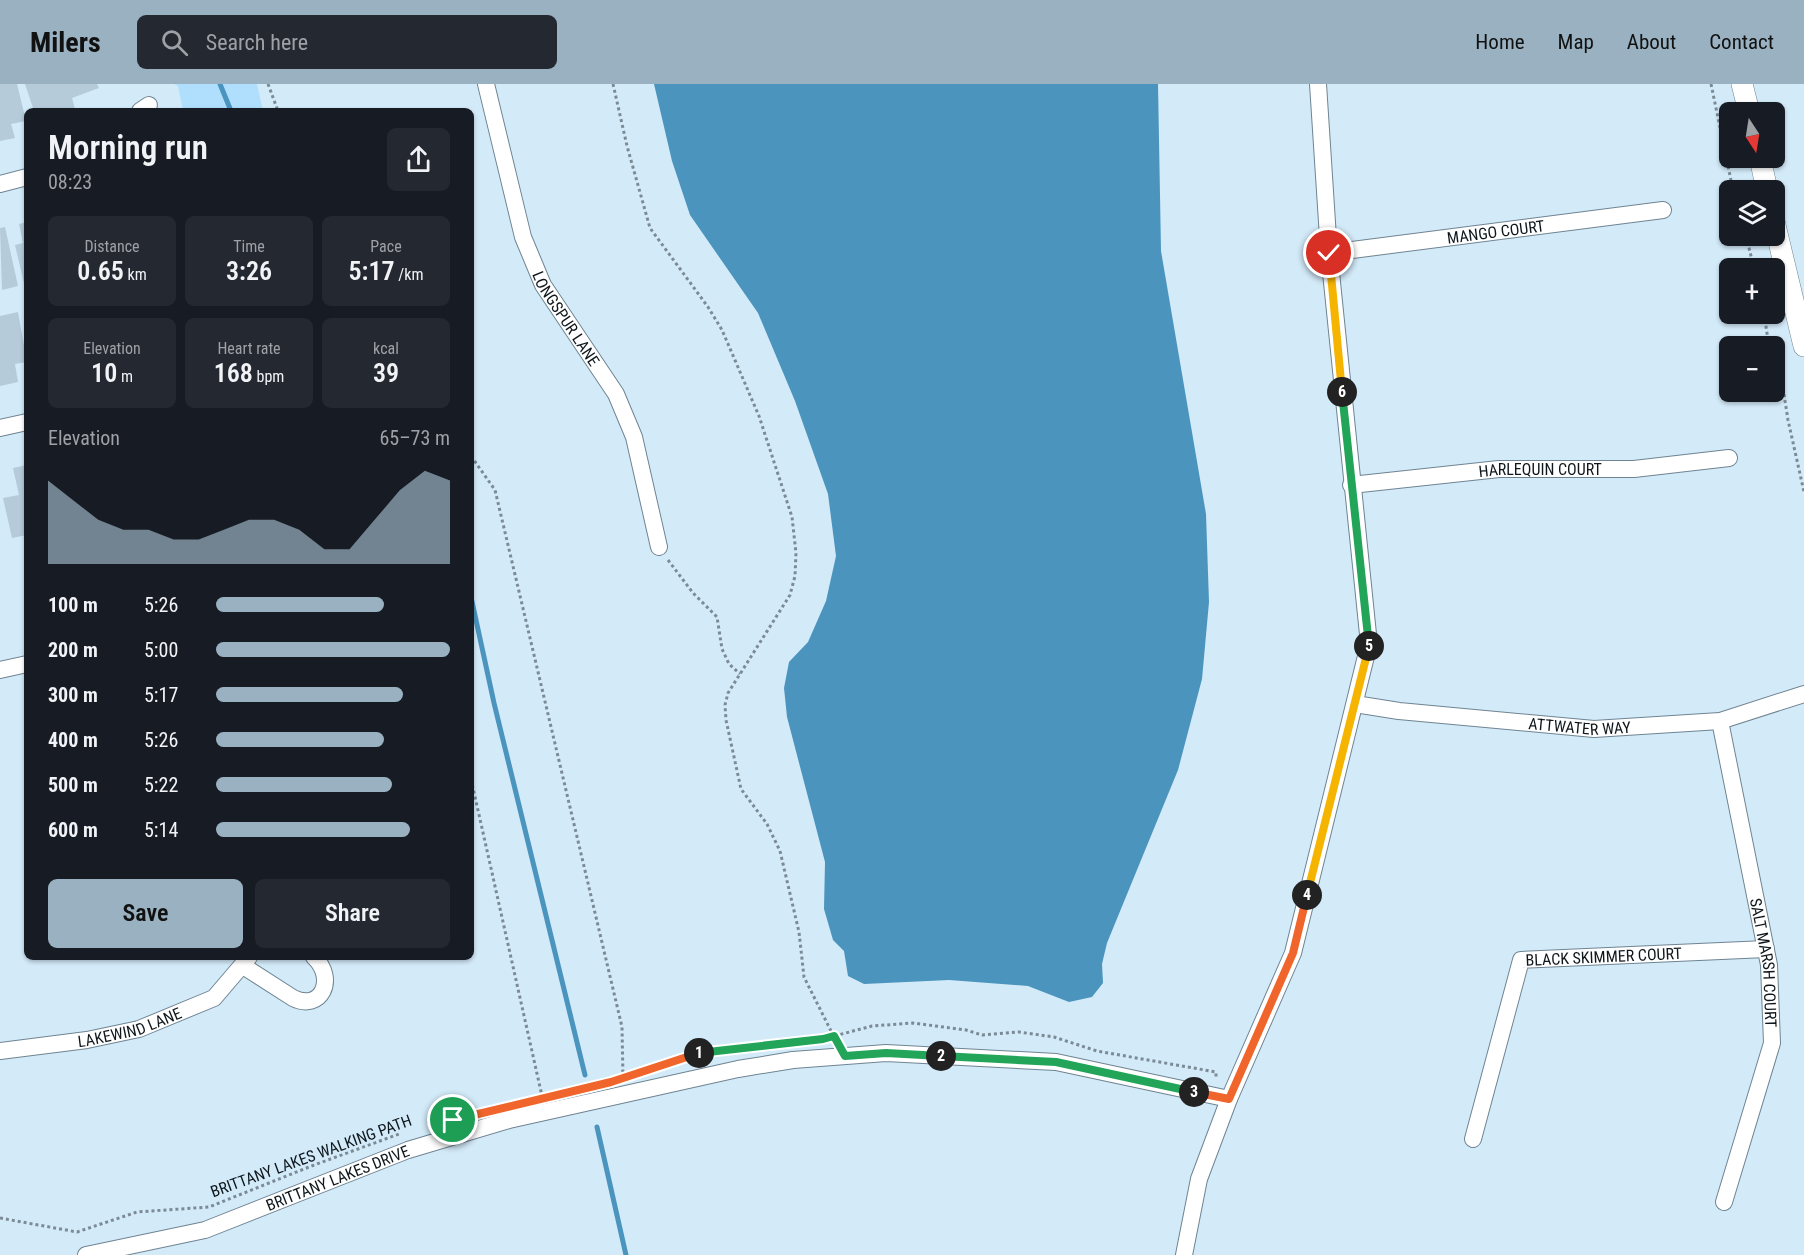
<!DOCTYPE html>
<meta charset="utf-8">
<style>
body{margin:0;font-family:"Roboto Condensed",sans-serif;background:#242831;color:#f1f3f6;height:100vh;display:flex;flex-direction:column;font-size:22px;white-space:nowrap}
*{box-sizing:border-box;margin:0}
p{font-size:20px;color:#9ea1a6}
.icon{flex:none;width:33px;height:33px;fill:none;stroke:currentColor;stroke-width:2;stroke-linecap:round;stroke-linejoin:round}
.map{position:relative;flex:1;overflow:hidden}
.drawer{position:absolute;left:24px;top:24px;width:450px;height:852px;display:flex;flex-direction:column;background:#171b24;border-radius:9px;box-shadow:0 2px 4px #0004}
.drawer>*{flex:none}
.needle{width:39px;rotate:168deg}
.buttons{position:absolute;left:1719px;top:18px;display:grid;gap:12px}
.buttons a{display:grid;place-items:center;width:66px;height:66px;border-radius:9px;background:#171b24;box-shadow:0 2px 4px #0004;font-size:30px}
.pin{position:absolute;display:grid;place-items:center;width:51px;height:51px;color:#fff;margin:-26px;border:3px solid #fff;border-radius:50%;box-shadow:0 2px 6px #0007}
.km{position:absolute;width:30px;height:30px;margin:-15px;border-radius:50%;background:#222;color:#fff;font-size:16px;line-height:30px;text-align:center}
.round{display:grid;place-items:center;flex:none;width:63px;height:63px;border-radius:9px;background:#242831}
.head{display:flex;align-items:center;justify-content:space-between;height:102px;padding:0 24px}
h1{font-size:33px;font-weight:600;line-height:45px}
.stats{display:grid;grid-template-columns:repeat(3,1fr);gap:9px;height:102px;padding:6px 24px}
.stats div{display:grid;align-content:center;border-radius:9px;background:#242831;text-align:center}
.stats b{font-size:26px;font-weight:600}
.stats small{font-size:16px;font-weight:400}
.stats p{font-size:16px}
.chart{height:168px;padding:12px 24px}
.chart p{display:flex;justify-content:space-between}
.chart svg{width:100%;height:108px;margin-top:6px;fill:#99b1c0;opacity:.7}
.button{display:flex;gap:12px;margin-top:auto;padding:12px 24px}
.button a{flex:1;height:69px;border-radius:9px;background:#99b1c0;color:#111;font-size:24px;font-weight:600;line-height:69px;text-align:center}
.button a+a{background:#242831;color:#f1f3f6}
ul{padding:0 24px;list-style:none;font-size:20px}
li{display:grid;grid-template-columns:96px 72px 1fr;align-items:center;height:45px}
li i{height:15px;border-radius:8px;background:#99b1c0}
header{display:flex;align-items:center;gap:36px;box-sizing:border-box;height:84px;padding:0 30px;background:#99b1c0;color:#111}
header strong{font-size:28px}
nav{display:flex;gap:33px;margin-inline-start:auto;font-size:21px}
.search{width:420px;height:54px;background:#242831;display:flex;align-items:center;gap:15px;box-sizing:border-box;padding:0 21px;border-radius:9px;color:#9ea1a6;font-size:22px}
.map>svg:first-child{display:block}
</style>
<header>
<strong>Milers</strong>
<div class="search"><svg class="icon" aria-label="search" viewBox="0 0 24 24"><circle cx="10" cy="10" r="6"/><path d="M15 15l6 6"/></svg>Search here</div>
<nav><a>Home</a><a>Map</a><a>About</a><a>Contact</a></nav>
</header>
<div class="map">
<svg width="1804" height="1171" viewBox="0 0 1804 1171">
<rect width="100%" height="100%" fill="#d3eaf9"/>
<path fill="#afdffd" d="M174,0H257L263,27H183L178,2Z"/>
<path fill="#4b94be" d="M654,0H1158L1161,167L1206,430L1209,518L1202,595L1178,686L1107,859L1102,880L1103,899L1092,913L1069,918L1028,902L949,896L864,900L848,892L844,867L833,856L824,825L825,778L787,633L784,604L789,578L808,558L826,517L836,472L828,410L795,317L758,229L690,131L672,77Z"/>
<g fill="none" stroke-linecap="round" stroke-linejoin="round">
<path stroke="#4b94be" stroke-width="5" d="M220,0L231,27
M471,513L494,619L585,991
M597,1043L626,1171"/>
</g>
<path fill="#b5cbd9" d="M0,0H17L26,37L11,40L15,54L0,57Z
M25,0H97L99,4L72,14L75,25L68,27H34Z
M27,138V208H26L15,161L23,159L19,140Z
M5,143L18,202L2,206L0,144Z
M18,228L27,278L15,280L18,298L0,302V232Z
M27,381V433H25L27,451L12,454L3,414L19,411L13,384Z"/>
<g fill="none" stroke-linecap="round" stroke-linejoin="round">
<g stroke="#6f8492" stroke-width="18">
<g id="minor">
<path id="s1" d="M486,0L523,153L543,201L616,310L634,353L659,463"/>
<path d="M140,27L149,21"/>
<path d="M0,100L27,93"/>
<path id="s2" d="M1329,169L1663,126"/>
<path d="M0,344L27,338"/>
<path id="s3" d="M1351,401L1499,385H1634L1729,374"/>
<path d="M0,586L27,580"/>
<path id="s4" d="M1355,620L1399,627L1594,645L1720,637L1804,610"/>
<path id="s5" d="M1720,637L1769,881L1772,959L1724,1118"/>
<path d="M243,882L293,914C321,928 337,895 314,873"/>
<path id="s6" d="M0,967L87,956L139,945L214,914L249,873"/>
<path id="s7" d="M1473,1055L1521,876L1766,865"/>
<path id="s8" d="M86,1171L205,1146L408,1066L509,1036L738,985L793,976L886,969L1056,978L1229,1015"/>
<path d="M1184,1171L1199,1095L1229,1015L1293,869L1369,560L1329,169L1318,0"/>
</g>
</g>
<g stroke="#6f8492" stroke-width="22">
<path id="tertiary" d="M1742,0L1749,28
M1760,74L1767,106
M1774,137L1804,262"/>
</g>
<path stroke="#7b8b95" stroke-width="3" stroke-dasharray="3 3" stroke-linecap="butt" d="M268,0L278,27
M613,0L627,62L650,144L708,223L722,246L759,332L792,433L796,469L795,492L790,511L728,609L725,621L726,636L741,705L767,740L780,767L799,848L804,893L834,953
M1711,0L1733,106
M1746,152L1754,184
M1764,230L1769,262
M1774,282L1783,304L1788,336L1804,408
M471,372L495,406L622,943L623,994
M668,476L693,509L717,533L722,565L729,580L740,590
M471,695L542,1012
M823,955L872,942L913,939L966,946L982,951L1019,948L1054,953L1097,967L1216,988V995
M641,988L705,967L780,960
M0,1134L77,1148L137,1128L209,1123L314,1081L399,1050"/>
<use href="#minor" stroke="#fff" stroke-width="16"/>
<use href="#tertiary" stroke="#fff" stroke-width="21"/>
</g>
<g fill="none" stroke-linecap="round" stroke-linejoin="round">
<g stroke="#fff" stroke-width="12">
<path id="split-1" d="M453,1036L611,998L699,969"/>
</g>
<g stroke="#fff" stroke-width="12">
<path id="split-2" d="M699,969L823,955L834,952L845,972L886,969L941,972"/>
</g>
<g stroke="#fff" stroke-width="12">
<path id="split-3" d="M941,972L1056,978L1194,1008"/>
</g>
<g stroke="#fff" stroke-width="12">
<path id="split-4" d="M1194,1008L1229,1015L1293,869L1307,811"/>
</g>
<g stroke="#fff" stroke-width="12">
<path id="split-5" d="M1307,811L1369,562"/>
</g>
<g stroke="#fff" stroke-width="12">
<path id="split-6" d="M1342,308L1369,562"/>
</g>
<g stroke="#fff" stroke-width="12">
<path id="split-7" d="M1329,169L1342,308"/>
</g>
<use href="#split-1" stroke="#f0652b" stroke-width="8"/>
<use href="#split-2" stroke="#22a559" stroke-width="8"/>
<use href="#split-3" stroke="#22a559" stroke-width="8"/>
<use href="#split-4" stroke="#f0652b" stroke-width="8"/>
<use href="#split-5" stroke="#f5b400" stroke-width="8"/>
<use href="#split-6" stroke="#22a559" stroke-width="8"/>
<use href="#split-7" stroke="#f5b400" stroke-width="8"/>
</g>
<g text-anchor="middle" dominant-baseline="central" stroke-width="4.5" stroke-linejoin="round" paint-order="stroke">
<g font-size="16" fill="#0f171c" stroke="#d3eaf9">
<text stroke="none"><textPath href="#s2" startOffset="168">MANGO COURT</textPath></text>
<text stroke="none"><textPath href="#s1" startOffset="250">LONGSPUR LANE</textPath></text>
<text stroke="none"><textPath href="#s3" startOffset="190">HARLEQUIN COURT</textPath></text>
<text stroke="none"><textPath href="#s4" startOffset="226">ATTWATER WAY</textPath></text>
<text stroke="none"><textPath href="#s7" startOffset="268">BLACK SKIMMER COURT</textPath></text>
<text stroke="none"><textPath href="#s5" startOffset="246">SALT MARSH COURT</textPath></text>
<text stroke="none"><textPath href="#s6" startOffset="132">LAKEWIND LANE</textPath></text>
<text transform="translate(311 1072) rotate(-20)">BRITTANY LAKES WALKING PATH</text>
<text stroke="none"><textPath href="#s8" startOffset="264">BRITTANY LAKES DRIVE</textPath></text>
</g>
</g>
</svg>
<div class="buttons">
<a><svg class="needle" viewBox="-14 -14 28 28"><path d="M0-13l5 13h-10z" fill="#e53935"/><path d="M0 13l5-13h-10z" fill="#9ea1a6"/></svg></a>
<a><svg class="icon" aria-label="layers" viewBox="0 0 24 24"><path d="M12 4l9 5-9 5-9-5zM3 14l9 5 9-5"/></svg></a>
<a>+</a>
<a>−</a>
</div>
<div class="pin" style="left:453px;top:1036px;background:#1e9e55"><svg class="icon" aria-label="arrive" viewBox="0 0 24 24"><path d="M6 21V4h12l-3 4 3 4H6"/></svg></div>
<div class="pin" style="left:1329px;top:169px;background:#d93025"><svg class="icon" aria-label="check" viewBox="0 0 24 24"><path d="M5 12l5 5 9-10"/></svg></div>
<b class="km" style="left:699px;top:969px">1</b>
<b class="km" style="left:941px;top:972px">2</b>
<b class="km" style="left:1194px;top:1008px">3</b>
<b class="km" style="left:1307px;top:811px">4</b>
<b class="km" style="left:1369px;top:562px">5</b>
<b class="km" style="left:1342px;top:308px">6</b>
<section class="drawer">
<div class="head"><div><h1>Morning run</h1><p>08:23</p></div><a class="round"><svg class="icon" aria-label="share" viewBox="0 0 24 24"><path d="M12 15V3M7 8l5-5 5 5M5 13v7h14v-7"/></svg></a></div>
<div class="stats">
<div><p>Distance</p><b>0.65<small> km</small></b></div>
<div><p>Time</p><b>3:26</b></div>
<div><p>Pace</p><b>5:17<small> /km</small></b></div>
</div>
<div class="stats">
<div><p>Elevation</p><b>10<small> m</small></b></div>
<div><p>Heart rate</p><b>168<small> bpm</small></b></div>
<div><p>kcal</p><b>39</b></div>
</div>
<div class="chart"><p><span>Elevation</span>65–73 m</p>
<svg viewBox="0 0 160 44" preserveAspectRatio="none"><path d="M0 44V10L10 18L20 26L30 30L40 30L50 34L60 34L70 30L80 26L90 26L100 30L110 38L120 38L130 26L140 14L150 6L160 10V44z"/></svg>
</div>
<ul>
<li><b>100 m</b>5:26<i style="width:72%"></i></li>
<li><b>200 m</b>5:00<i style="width:100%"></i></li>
<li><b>300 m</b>5:17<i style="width:80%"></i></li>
<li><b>400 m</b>5:26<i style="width:72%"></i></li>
<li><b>500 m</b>5:22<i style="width:75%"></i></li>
<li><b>600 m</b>5:14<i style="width:83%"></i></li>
</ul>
<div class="button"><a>Save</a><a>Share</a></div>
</section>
</div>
